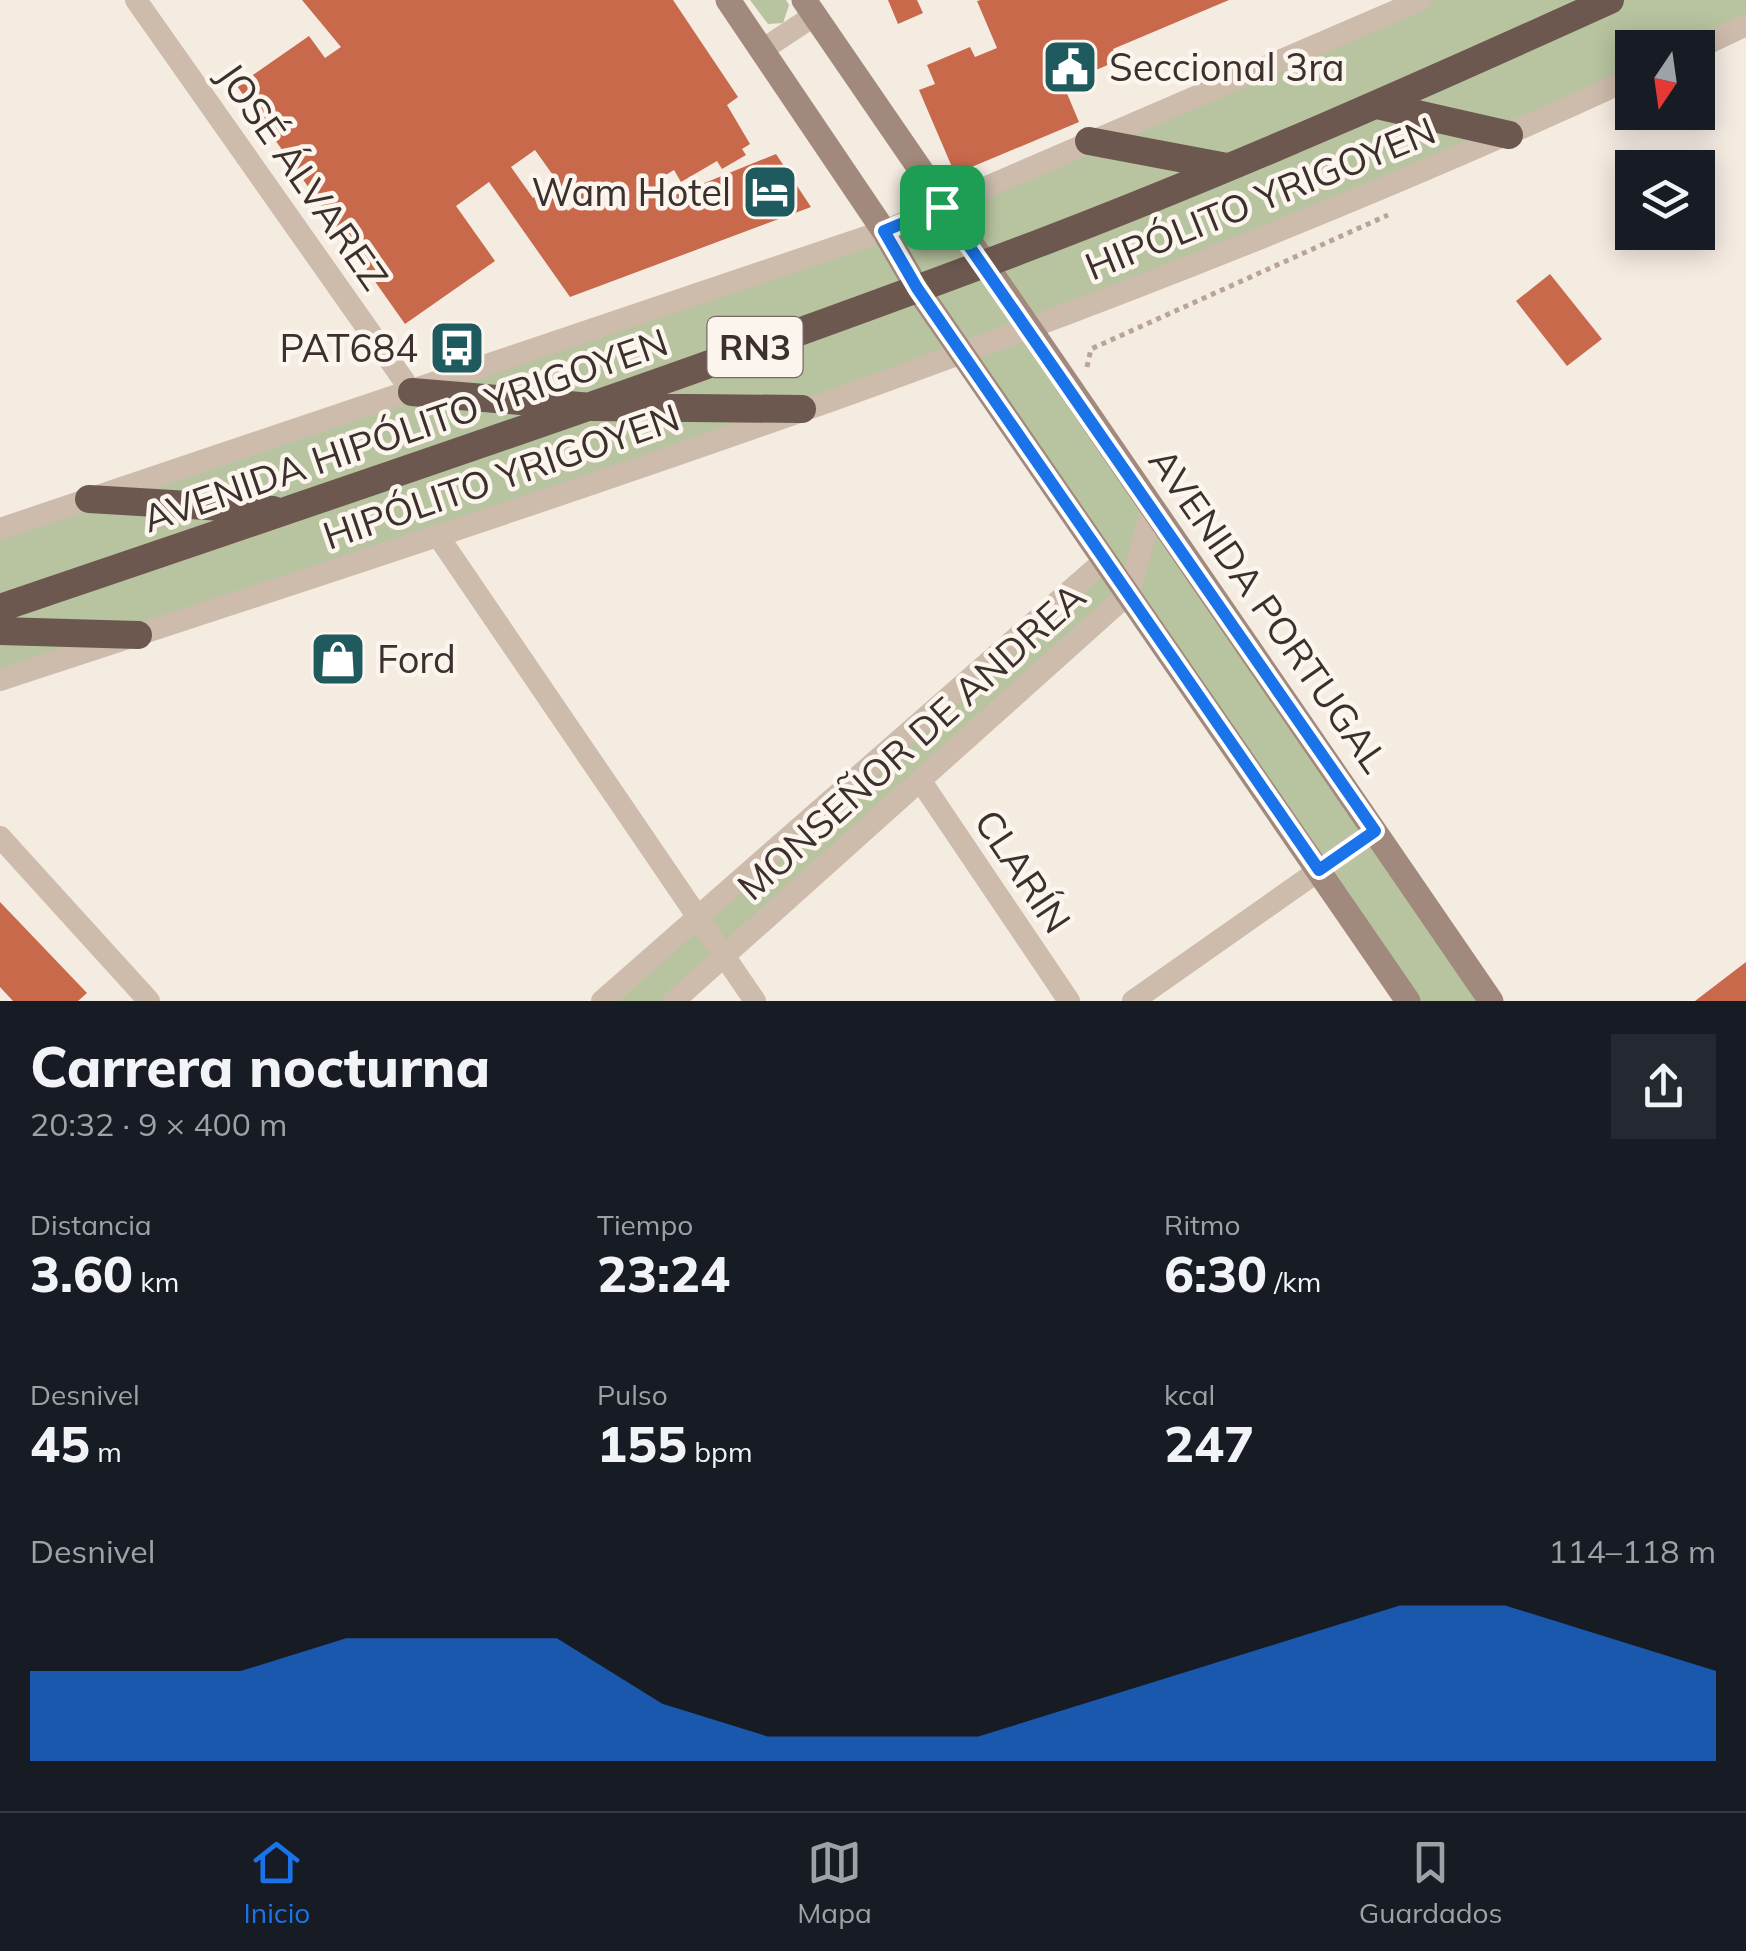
<!DOCTYPE html>
<html lang="es">
<meta charset="utf-8">
<style>
body{margin:0;font-family:Mulish,sans-serif;background:#242831;color:#f1f3f6;height:100vh;display:flex;flex-direction:column;font-size:38px;white-space:nowrap}
*{box-sizing:border-box;margin:0}
p{font-size:32px;color:#9ea1a6}
.icon{flex:none;width:55px;height:55px;fill:none;stroke:currentColor;stroke-width:2;stroke-linecap:round;stroke-linejoin:round}
.map{position:relative;height:1001px;overflow:hidden}
.drawer{display:flex;flex-direction:column;background:#171b24;flex:1}
.drawer>*{flex:none}
.needle{width:65px;rotate:193deg}
.controls{position:absolute;left:1615px;top:30px;display:grid;gap:20px}
.controls a{display:grid;place-items:center;width:100px;height:100px;border-radius:0px;background:#171b24;box-shadow:0 5px 25px #0003;font-size:50px}
.pin{position:absolute;display:grid;place-items:center;width:85px;height:85px;color:#fff;margin:-42px;border-radius:20px;box-shadow:0 5px 15px #0006}
.round{display:grid;place-items:center;flex:none;width:105px;height:105px;border-radius:0px;background:#242831}
.headline{display:flex;align-items:center;justify-content:space-between;height:170px;padding:0 30px}
h1{font-size:55px;font-weight:800;line-height:75px}
.figures{display:grid;grid-template-columns:repeat(3,1fr);gap:15px;height:170px;padding:10px 30px}
.figures div{display:grid;align-content:center}
.figures b{font-size:50px;font-weight:800}
.figures small{font-size:28px;font-weight:400}
.figures p{font-size:28px}
.chart{height:280px;padding:20px 30px}
.chart p{display:flex;justify-content:space-between}
.chart svg{width:100%;height:180px;margin-top:10px;fill:#1a73e8;opacity:.7}
.dock{display:flex;justify-content:space-around;align-items:center;height:140px;border-top:2px solid #363941;background:#171b24;font-size:28px;color:#9ea1a6}
.dock a{display:grid;justify-items:center;gap:5px}
.dock .selected{color:#1a73e8}
.map>svg:first-child{display:block}
</style>
<div class="map">
<svg width="1746" height="1001" viewBox="0 0 1746 1001">
<rect width="100%" height="100%" fill="#f4ebe1"/>
<path fill="#b8c4a0" d="M750,0H786L789,5L783,23L768,24Z
M1421,0H1746V25L1698,48H1632V78L1027,329L1491,1001H1408L1128,594L674,1001H602L1105,560L965,355L0,680V529L884,231Z"/>
<path fill="#c8694b" fill-rule="evenodd" d="M302,0H673L738,97L727,105L750,144L742,149L746,155L722,169L717,161L681,182L674,170L659,179L670,197L776,154L811,207L570,297L489,182L456,206L495,261L405,324L237,86L309,36L325,58L341,47ZM535,150L575,206L568,211L550,186L533,198L511,167Z
M888,0H917L923,13L898,24Z
M981,0H1229L1113,49L1117,61L1063,84L1079,122L955,174L919,90L935,84L927,65L970,47L975,57L997,48L977,1Z
M1550,274L1602,339L1567,366L1516,301Z
M0,902L87,993L78,1001H13L0,987Z
M1746,962V1001H1695Z"/>
<g fill="none" stroke-linecap="round" stroke-linejoin="round">
<path stroke="#b9a596" stroke-width="5" stroke-dasharray="5 5" stroke-linecap="butt" d="M1087,367L1091,349L1388,215"/>
<path stroke="#cdbbac" stroke-width="22" d="M136,0L412,392
M1698,48L1746,25
M762,50L815,15
M0,529L884,231L1421,0
M438,536L755,1001
M0,680C551,499 1106,322 1632,78
M920,780L1069,1001
M0,837L149,1001
M602,1001L1105,560
M674,1001L1128,594L1153,507
M1133,1001L1375,831"/>
<path stroke="#a18a7d" stroke-width="25" d="M728,0L884,231L917,288L1408,1001
M804,0L1491,1001"/>
<path stroke="#6c584f" stroke-width="28" d="M1377,105L1509,135
M1089,141L1227,167
M412,392L592,407L802,409
M89,499L273,510
M0,608C347,490 694,374 1037,244C1231,170 1420,86 1610,0
M0,631L138,635"/>
</g>
<g fill="none" stroke-linecap="round" stroke-linejoin="round">
<g stroke="#fff" stroke-width="20">
<path id="route" d="M942,207L1375,831L1319,870L917,288L884,231Z"/>
</g>
<use href="#route" stroke="#1a73e8" stroke-width="12"/>
</g>
<defs>
<g id="civic-square" transform="scale(2.875)"><rect x="-9" y="-9" width="18" height="18" rx="4" fill="#1f5a5e" stroke="#fbf5ee"/><path d="M-.6-6.5H3V-4.5H.6V-3L4-1V1h2V6H-6V1h2V-1L-.6-3ZM-1.2 2.5V6h2.4V2.5Z" fill="#fff"/></g>
<g id="hotel-square" transform="scale(2.875)"><rect x="-9" y="-9" width="18" height="18" rx="4" fill="#1f5a5e" stroke="#fbf5ee"/><path d="M-6-4.5h1.5V1H6V5H4.5V3h-9V5H-6ZM-4 0a1.8 1.8 0 1 1 3.6 0ZM.5 0V-2.5h3Q6-2.5 6 0Z" fill="#fff"/></g>
<g id="bus-square" transform="scale(2.875)"><rect x="-9" y="-9" width="18" height="18" rx="4" fill="#1f5a5e" stroke="#fbf5ee"/><path d="M-5-6H5V4H4V6H2V4H-2V6H-4V4H-5ZM-3.5-4V0h7V-4ZM-3.5 1.2v1.5H-2V1.2ZM2 1.2v1.5H3.5V1.2Z" fill="#fff"/></g>
<g id="shop-square" transform="scale(2.875)"><rect x="-9" y="-9" width="18" height="18" rx="4" fill="#1f5a5e" stroke="#fbf5ee"/><path d="M-5-2.5h2.3a2.7 3.5 0 0 1 5.4 0H5L5.5 6h-11ZM-1.5-2.5h3a1.5 2.3 0 0 0-3 0Z" fill="#fff"/></g>
</defs>
<g fill-rule="evenodd">
<use href="#civic-square" x="1070" y="67"/>
<use href="#hotel-square" x="770" y="192"/>
<use href="#bus-square" x="457" y="348"/>
<use href="#shop-square" x="338" y="659"/>
</g>
<g text-anchor="middle" dominant-baseline="central" stroke-width="9" stroke-linejoin="round" paint-order="stroke">
<rect fill="#fbf5ee" stroke="#756b66" stroke-width="2.5" x="707.5" y="317" width="95" height="60" rx="8"/>
<g font-size="35" font-weight="bold" fill="#3b302b">
<text x="755" y="347">RN3</text>
</g>
<g font-size="38" fill="#3b302b" stroke="#fbf5ee" text-anchor="start">
<text x="1109" y="67">Seccional 3ra</text>
<text x="731" y="192" text-anchor="end">Wam Hotel</text>
<text x="418" y="348" text-anchor="end">PAT684</text>
<text x="377" y="659">Ford</text>
</g>
<g font-size="38" fill="#3b302b" stroke="#fbf5ee">
<text transform="translate(303 176) rotate(55)">JOSÉ ÁLVAREZ</text>
<text transform="translate(1260 198) rotate(-22)">HIPÓLITO YRIGOYEN</text>
<text transform="translate(405 430) rotate(-19)">AVENIDA HIPÓLITO YRIGOYEN</text>
<text transform="translate(501 476) rotate(-19)">HIPÓLITO YRIGOYEN</text>
<text transform="translate(1269 610) rotate(55)">AVENIDA PORTUGAL</text>
<text transform="translate(911 741) rotate(-42)">MONSEÑOR DE ANDREA</text>
<text transform="translate(1023 871) rotate(56)">CLARÍN</text>
</g>
</g>
</svg>
<div class="controls">
<a><svg class="needle" viewBox="-14 -14 28 28"><path d="M0-13l5 13h-10z" fill="#e53935"/><path d="M0 13l5-13h-10z" fill="#9ea1a6"/></svg></a>
<a><svg class="icon" aria-label="layers" viewBox="0 0 24 24"><path d="M12 4l9 5-9 5-9-5zM3 14l9 5 9-5"/></svg></a>
</div>
<div class="pin" style="left:942px;top:207px;background:#1e9e55"><svg class="icon" aria-label="arrive" viewBox="0 0 24 24"><path d="M6 21V4h12l-3 4 3 4H6"/></svg></div>
</div>
<section class="drawer">
<div class="headline"><div><h1>Carrera nocturna</h1><p>20:32 · 9 × 400 m</p></div><a class="round"><svg class="icon" aria-label="share" viewBox="0 0 24 24"><path d="M12 15V3M7 8l5-5 5 5M5 13v7h14v-7"/></svg></a></div>
<div class="figures">
<div><p>Distancia</p><b>3.60<small> km</small></b></div>
<div><p>Tiempo</p><b>23:24</b></div>
<div><p>Ritmo</p><b>6:30<small> /km</small></b></div>
</div>
<div class="figures">
<div><p>Desnivel</p><b>45<small> m</small></b></div>
<div><p>Pulso</p><b>155<small> bpm</small></b></div>
<div><p>kcal</p><b>247</b></div>
</div>
<div class="chart"><p><span>Desnivel</span>114–118 m</p>
<svg viewBox="0 0 160 44" preserveAspectRatio="none"><path d="M0 44V22L10 22L20 22L30 14L40 14L50 14L60 30L70 38L80 38L90 38L100 30L110 22L120 14L130 6L140 6L150 14L160 22V44z"/></svg>
</div>
</section>
<nav class="dock">
<a class="selected"><svg class="icon" aria-label="home" viewBox="0 0 24 24"><path d="M3 11l9-7 9 7M6 9v11h12V9"/></svg>Inicio</a>
<a><svg class="icon" aria-label="map" viewBox="0 0 24 24"><path d="M3 6l6-2 6 2 6-2v14l-6 2-6-2-6 2zM9 4v14M15 6v14"/></svg>Mapa</a>
<a><svg class="icon" aria-label="saved" viewBox="0 0 24 24"><path d="M7 4h10v16l-5-4-5 4z"/></svg>Guardados</a>
</nav>
